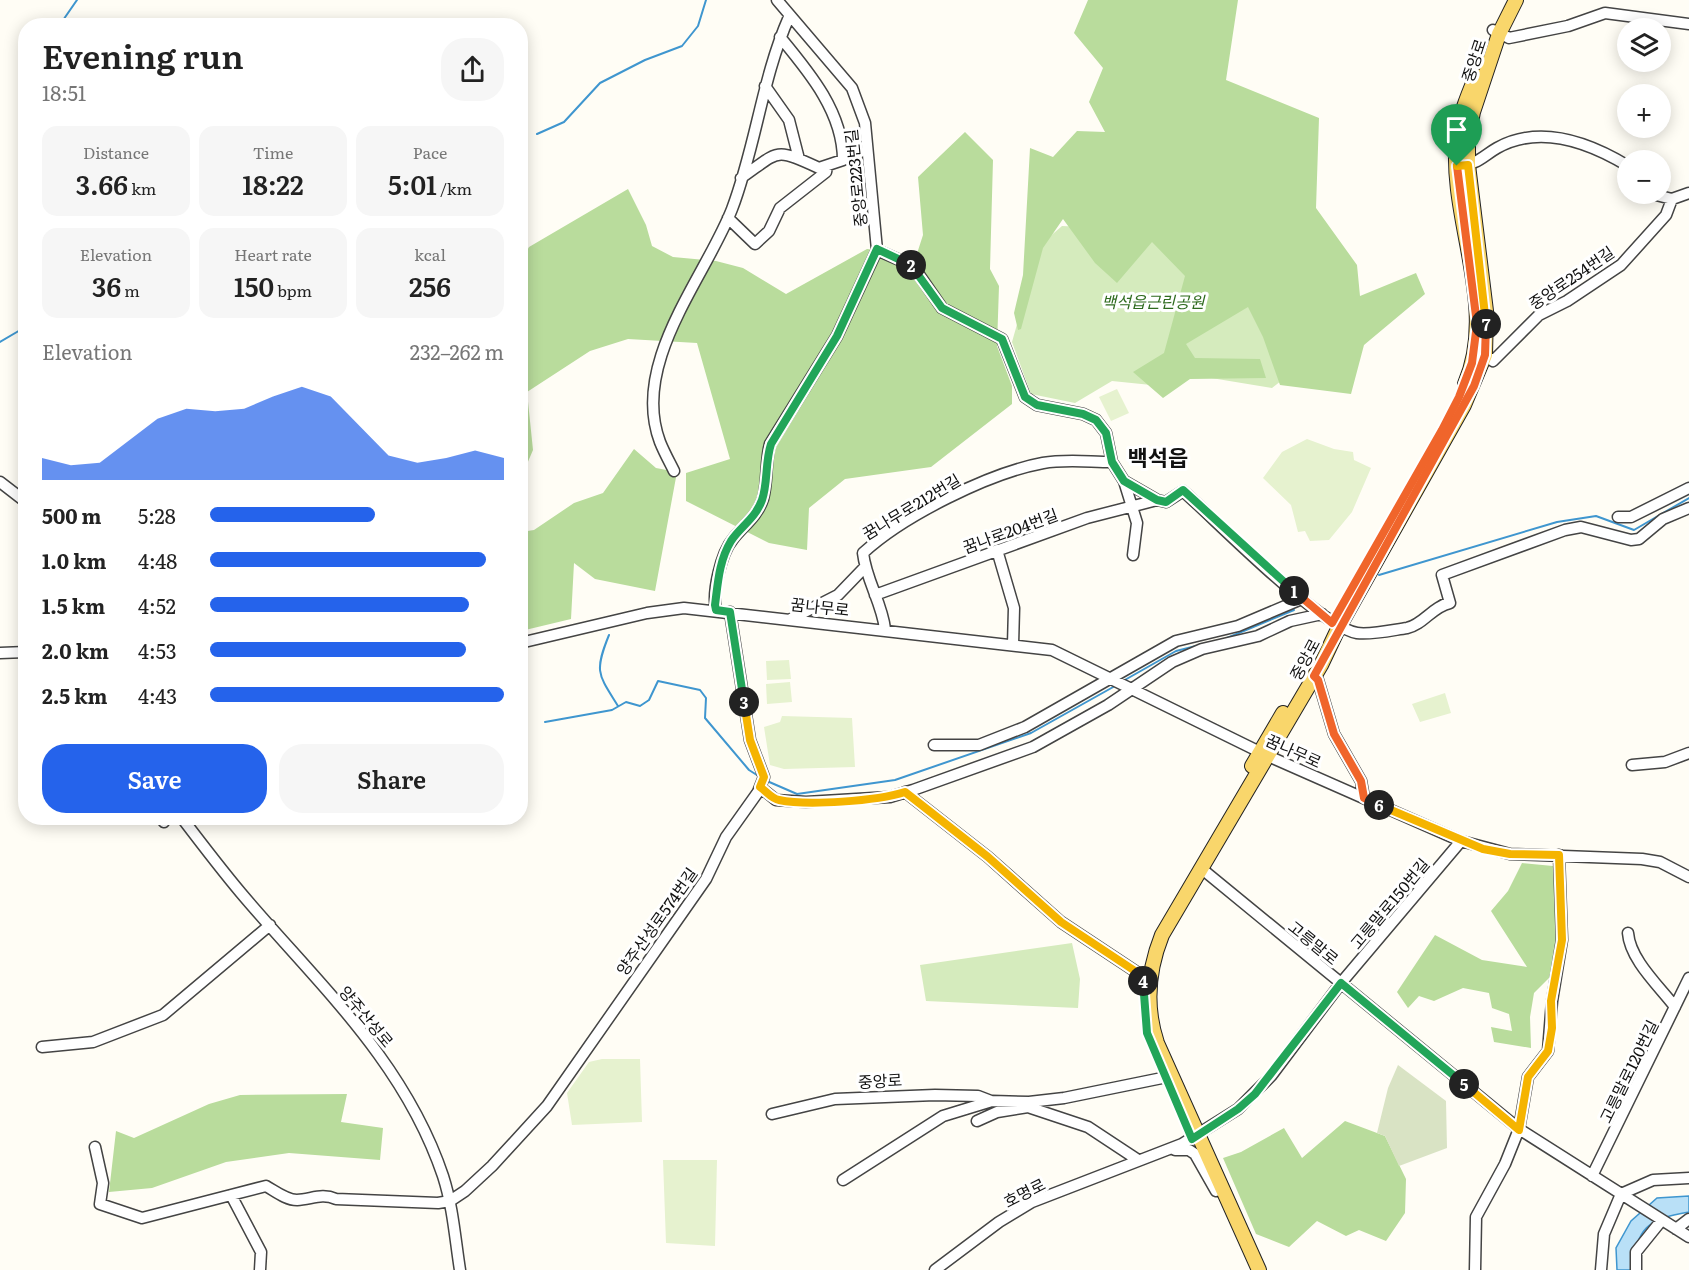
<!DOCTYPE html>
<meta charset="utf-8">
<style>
body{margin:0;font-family:Literata,"Noto Sans KR",serif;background:#f6f6f6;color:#222;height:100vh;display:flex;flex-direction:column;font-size:22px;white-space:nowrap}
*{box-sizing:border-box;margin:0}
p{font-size:20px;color:#767676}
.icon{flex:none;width:33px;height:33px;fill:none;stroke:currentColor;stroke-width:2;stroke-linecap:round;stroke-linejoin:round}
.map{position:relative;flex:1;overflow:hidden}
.drawer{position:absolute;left:18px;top:18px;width:510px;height:807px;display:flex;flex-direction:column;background:#fff;border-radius:24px;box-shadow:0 3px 15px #0003}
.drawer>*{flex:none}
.fabs{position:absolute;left:1617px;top:18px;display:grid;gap:12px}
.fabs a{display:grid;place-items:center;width:54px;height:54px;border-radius:50%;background:#fff;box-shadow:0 3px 15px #0003;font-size:30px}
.pin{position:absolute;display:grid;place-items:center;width:51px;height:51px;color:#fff;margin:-62px -26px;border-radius:50% 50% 50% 0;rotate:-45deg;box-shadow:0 0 6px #0007}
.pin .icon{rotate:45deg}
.km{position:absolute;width:30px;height:30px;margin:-15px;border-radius:50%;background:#222;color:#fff;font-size:16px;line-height:30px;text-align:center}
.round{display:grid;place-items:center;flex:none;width:63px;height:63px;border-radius:24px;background:#f6f6f6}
.overview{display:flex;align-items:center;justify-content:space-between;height:102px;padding:0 24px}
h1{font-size:33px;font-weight:600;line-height:45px}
.metrics{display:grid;grid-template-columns:repeat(3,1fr);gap:9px;height:102px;padding:6px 24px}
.metrics div{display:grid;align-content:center;border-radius:15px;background:#f6f6f6;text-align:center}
.metrics b{font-size:26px;font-weight:600}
.metrics small{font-size:16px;font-weight:400}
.metrics p{font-size:16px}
.chart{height:168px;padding:12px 24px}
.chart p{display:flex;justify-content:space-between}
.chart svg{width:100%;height:108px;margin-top:6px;fill:#2563eb;opacity:.7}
.action{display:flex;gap:12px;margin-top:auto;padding:12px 24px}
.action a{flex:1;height:69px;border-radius:24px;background:#2563eb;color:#fff;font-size:24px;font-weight:600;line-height:69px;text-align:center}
.action a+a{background:#f6f6f6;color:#222}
ul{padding:0 24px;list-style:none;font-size:20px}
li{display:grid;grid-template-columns:96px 72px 1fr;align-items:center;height:45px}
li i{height:15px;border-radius:8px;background:#2563eb}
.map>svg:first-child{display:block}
</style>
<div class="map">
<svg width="1689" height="1270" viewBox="0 0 1689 1270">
<rect width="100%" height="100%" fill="#fffdf5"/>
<path fill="#d5ebbd" d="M1196,211L1359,320L1272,388L1193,375L1161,386L1112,381L1075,403L1031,394L1012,342L1039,246L1062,226L1084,227Z
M1072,943L1080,979L1078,1008L926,1001L920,965Z"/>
<path fill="#b9dc9c" d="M1088,0H1238L1226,80L1319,118L1316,208L1357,265L1360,296L1416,273L1425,294L1364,345L1351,394L1280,385L1263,337L1248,307L1186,344L1195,358L1260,359L1266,378L1190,379L1163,398L1133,372L1164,353L1185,276L1152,242L1117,283L1095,263L1063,219L1043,248L1021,329L1018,330L1014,313L1023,275L1030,148L1053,157L1077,131L1105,132L1089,102L1103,68L1074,33Z
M965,132L993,160L990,269L999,286L997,346L1012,386V404L931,467L845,479L809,508L807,550L769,543L686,501V473L730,459L697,343L628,339L590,351L527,392L533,450L521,478L520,263L529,247L628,189L646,225L652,246L673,257L716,261L743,268L786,294L867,249L877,250L913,266L923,235L918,177Z
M634,449L656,468L677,472L655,591L595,579L574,563L571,619L521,631V532L534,530L574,503L603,493Z
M1522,863L1553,866L1559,888L1554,973L1534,993L1530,1017L1531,1048L1494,1042L1491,1027L1512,1031L1509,1014L1492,1008L1489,993L1463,988L1434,1001L1419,996L1408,1008L1397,992L1435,935L1482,960L1527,967L1491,911L1508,891Z
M347,1094L341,1122L383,1128L380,1160L289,1153L226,1162L152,1188L109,1192L116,1131L134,1138L209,1104L240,1095Z
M1345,1121L1385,1136L1406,1179L1405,1213L1386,1241L1359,1230L1346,1236L1317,1221L1289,1247L1256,1234L1223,1158L1241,1152L1284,1128L1302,1158Z"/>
<path fill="#d9e3c4" d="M1398,1065L1446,1101L1447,1148L1399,1166L1385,1136L1377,1133L1388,1088Z"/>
<path fill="#e6f2cf" d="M1117,389L1129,413L1111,421L1099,397Z
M1307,439L1334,449L1353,452L1354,460L1371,468L1352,512L1329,540L1310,541L1305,531L1298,532L1291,505L1263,478L1282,452Z
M789,660L791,679L767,680L766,661Z
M790,682L792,702L767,704L766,684Z
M1445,693L1451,713L1420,722L1412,704Z
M782,716L852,718L855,767L784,769L770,765L764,727L780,722Z
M602,1059H640L642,1122L572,1125L567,1093L589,1062Z
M663,1160H717L715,1246L666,1243Z"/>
<path fill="#b9e0f7" stroke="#3f96cf" stroke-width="1.5" d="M1689,1196V1212C1646,1219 1638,1228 1631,1270H1617L1616,1248L1631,1221L1657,1198Z"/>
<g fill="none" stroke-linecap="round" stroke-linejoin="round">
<path stroke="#3f96cf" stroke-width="2" d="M59,26L77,0
M537,134L564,122L600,83L645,60L682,46L698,26L706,0
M0,342L22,329L26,321
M1379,575L1557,522L1596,516L1634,530L1689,498
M609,635C594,672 598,674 618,706
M1227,638L1294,610
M1123,681L1176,651L1196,646
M545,722L612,710L626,702L640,706L649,700L658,681L700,690L706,698L705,718L749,770L760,777
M767,781L797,794L895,780L1031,733L1115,686"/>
<g stroke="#444" stroke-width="13">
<path id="minor" d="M777,0L852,88L865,123L877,250L913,266L942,308L1002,339L1025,397L1037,405L1083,414L1096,420L1106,433L1112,462L1124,481L1157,500L1166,502L1183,491C1216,520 1320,627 1357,633C1371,635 1393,630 1407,628C1423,625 1433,606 1450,603L1442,575L1565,530L1581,527L1631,540L1639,539L1663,519L1689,508
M1493,30L1509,38L1568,26L1605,13L1689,24
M765,86L789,120L799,159
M1460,165C1477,165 1483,156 1497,148C1540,124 1590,143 1628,166
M741,178C780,151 773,147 819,168L843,160C843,112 809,72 780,37
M1652,194L1672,199L1689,193
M728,218L755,244L769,231L780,208L826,172L827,167
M1481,353L1493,361L1539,315L1567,301L1621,265L1666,215L1672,199
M674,471C669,461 664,452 660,442C630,363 705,278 732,209C756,146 762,78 789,17
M1124,481L1137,523L1133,555
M0,482L26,502
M1618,517H1631L1689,488
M997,550L1014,608L1013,645
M875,595L1087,518L1157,500
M716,610C712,592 721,553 733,539C743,526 757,517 763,499C768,481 765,462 770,444L837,336L877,250
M791,619L838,595L865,567
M885,629C882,603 866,580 863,553C903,516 989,473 1043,463C1065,459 1089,462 1112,462
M520,643L647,613L684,608L1052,650L1268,756L1461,841L1510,854L1642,859L1660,862L1689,877
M0,653L26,652
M1314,676L1318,680L1334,734L1361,781L1364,798
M934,745H979L1025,727L1176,641L1238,626L1297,601L1300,596
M1632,765L1665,762L1689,753
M760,787L776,800L806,802L890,797L913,790L1033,747L1108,705L1172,662L1202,649L1258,636L1290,621L1322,614
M905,792L988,857L1061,922L1150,981
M161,818L164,822
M182,818C201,843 220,868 241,893C317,983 404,1060 443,1176C453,1207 455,1238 460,1270
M1202,869L1519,1129L1689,1237
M1628,933C1630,960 1660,987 1675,1007
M42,1047L93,1042L163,1015L270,925
M772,1114L835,1099L935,1095L978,1096L991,1101
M977,1121L997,1112L1028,1107L1088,1127L1138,1160
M95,1147L103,1183L100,1204L142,1218L231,1195
M1175,1150H1189L1195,1154L1216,1191
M1592,1176L1689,978
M843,1180L943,1116L992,1101L1029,1102L1064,1098L1172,1076
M1676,1229L1689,1219
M260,1270L261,1252L231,1195L266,1186C275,1191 286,1200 297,1200C312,1199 322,1193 336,1199L438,1203L450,1201L465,1191L492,1166L547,1106L706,879L726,837L758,792L764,777L750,740L730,612
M935,1270L999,1222L1032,1202L1182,1144L1238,1109L1271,1076L1341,983L1461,841
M1475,1270L1476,1217L1505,1164L1519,1129L1528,1077L1548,1051L1552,1001L1562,940L1559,855
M1601,1270L1604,1234L1621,1194L1653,1180L1689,1178
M1636,1270V1252L1661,1221"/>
</g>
<g stroke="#222" stroke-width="16">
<path id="major" d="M1465,384C1499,305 1448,219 1457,137C1459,117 1468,95 1476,76
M1252,766L1283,713
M1259,1270L1157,1043C1145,1007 1148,970 1162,935L1321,665L1339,627L1464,405L1485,355L1486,311L1468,165V137L1473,112L1499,34L1516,0"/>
</g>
<use href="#minor" stroke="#fff" stroke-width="10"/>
<use href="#major" stroke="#f9d66b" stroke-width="14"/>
</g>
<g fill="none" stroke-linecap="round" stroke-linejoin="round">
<g stroke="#fff" stroke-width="12">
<path id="split-1" d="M1294,591L1332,623L1442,430L1459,397L1472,363L1477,324L1457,166"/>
</g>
<g stroke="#fff" stroke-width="12">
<path id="split-2" d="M911,265L942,308L1002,339L1025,397L1037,405L1083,414L1096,420L1106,433L1112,462L1124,481L1157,500L1166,502L1183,490L1294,591"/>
</g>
<g stroke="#fff" stroke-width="12">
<path id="split-3" d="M744,702L730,612L716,610L715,605C718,582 719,561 731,541C741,526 755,519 762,500C768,483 765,462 771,444L837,336L877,249L911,265"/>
</g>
<g stroke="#fff" stroke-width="12">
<path id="split-4" d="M744,702L750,740L764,777L760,787C766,791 772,799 779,800C807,806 877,801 905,792L988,857L1061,922L1144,977L1143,981"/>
</g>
<g stroke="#fff" stroke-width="12">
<path id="split-5" d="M1143,981L1147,1033L1192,1139L1238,1109L1255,1094L1341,983L1464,1084"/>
</g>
<g stroke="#fff" stroke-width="12">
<path id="split-6" d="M1379,805L1483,849L1510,854L1559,855L1562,940L1551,1001L1552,1028L1548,1051L1528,1077L1519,1130L1464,1084"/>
</g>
<g stroke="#fff" stroke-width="12">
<path id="split-7" d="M1379,805L1364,798L1361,781L1334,734L1318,680L1314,676L1474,386L1485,355L1486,324"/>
</g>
<g stroke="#fff" stroke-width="12">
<path id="split-8" d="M1457,166L1468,165L1486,324"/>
</g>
<use href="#split-1" stroke="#f0652b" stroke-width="8"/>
<use href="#split-2" stroke="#22a559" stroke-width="8"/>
<use href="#split-3" stroke="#22a559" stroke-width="8"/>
<use href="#split-4" stroke="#f5b400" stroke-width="8"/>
<use href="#split-5" stroke="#22a559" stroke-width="8"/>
<use href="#split-6" stroke="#f5b400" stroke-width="8"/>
<use href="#split-7" stroke="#f0652b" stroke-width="8"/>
<use href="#split-8" stroke="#f5b400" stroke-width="8"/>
</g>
<g text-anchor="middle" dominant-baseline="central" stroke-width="6" stroke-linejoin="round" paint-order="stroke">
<g font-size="16" fill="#111" stroke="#fff">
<text transform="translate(1473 60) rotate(-72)">중앙로</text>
<text transform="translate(855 178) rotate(-96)">중앙로223번길</text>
<text transform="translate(1571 277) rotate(-34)">중앙로254번길</text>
<text transform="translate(911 506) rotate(-31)">꿈나무로212번길</text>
<text transform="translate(1010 530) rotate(-20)">꿈나로204번길</text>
<text transform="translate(820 606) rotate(6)">꿈나무로</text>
<text transform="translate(1304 659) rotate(-62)">중앙로</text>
<text transform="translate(1294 750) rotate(24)">꿈나무로</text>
<text transform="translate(1389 903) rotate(-50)">고릉말로150번길</text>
<text transform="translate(656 921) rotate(-55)">양주산성로574번길</text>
<text transform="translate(1314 942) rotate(39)">고릉말로</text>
<text transform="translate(367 1016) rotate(50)">양주산성로</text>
<text transform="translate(1628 1071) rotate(-64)">고릉말로120번길</text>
<text transform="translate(880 1080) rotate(-3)">중앙로</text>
<text transform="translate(1024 1192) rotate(-27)">호명로</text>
</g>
<g font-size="16" font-style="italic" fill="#2f6b1f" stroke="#fff">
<text x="1153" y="301">백석읍근린공원</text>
</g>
<g font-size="22" font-weight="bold" fill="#111" stroke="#fff">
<text x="1158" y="456">백석읍</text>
</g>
</g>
</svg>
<div class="fabs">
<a><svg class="icon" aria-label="layers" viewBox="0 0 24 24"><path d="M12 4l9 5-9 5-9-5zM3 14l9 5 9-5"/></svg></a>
<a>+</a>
<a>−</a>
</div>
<div class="pin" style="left:1457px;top:166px;background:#1e9e55"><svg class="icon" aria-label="arrive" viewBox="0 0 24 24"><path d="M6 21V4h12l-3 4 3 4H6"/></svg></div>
<b class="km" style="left:1294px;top:591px">1</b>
<b class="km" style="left:911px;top:265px">2</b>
<b class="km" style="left:744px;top:702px">3</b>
<b class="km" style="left:1143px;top:981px">4</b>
<b class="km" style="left:1464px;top:1084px">5</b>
<b class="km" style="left:1379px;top:805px">6</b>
<b class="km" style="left:1486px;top:324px">7</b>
<section class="drawer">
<div class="overview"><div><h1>Evening run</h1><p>18:51</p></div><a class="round"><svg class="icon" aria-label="share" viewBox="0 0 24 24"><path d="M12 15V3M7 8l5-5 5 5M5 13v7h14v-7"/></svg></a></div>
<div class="metrics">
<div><p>Distance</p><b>3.66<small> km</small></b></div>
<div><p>Time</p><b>18:22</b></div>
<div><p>Pace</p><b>5:01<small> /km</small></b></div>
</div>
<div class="metrics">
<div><p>Elevation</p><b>36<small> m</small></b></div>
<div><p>Heart rate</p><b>150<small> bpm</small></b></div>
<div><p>kcal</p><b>256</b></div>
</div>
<div class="chart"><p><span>Elevation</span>232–262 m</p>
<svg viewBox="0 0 160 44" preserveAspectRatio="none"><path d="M0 44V35L10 38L20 37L30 28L40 19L50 15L60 16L70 15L80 10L90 6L100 10L110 22L120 34L130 37L140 35L150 32L160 35V44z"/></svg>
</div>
<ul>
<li><b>500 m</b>5:28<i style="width:56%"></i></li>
<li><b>1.0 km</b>4:48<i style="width:94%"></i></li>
<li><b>1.5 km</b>4:52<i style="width:88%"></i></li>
<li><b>2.0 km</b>4:53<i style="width:87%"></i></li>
<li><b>2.5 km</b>4:43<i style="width:100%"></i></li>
</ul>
<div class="action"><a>Save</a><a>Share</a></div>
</section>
</div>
